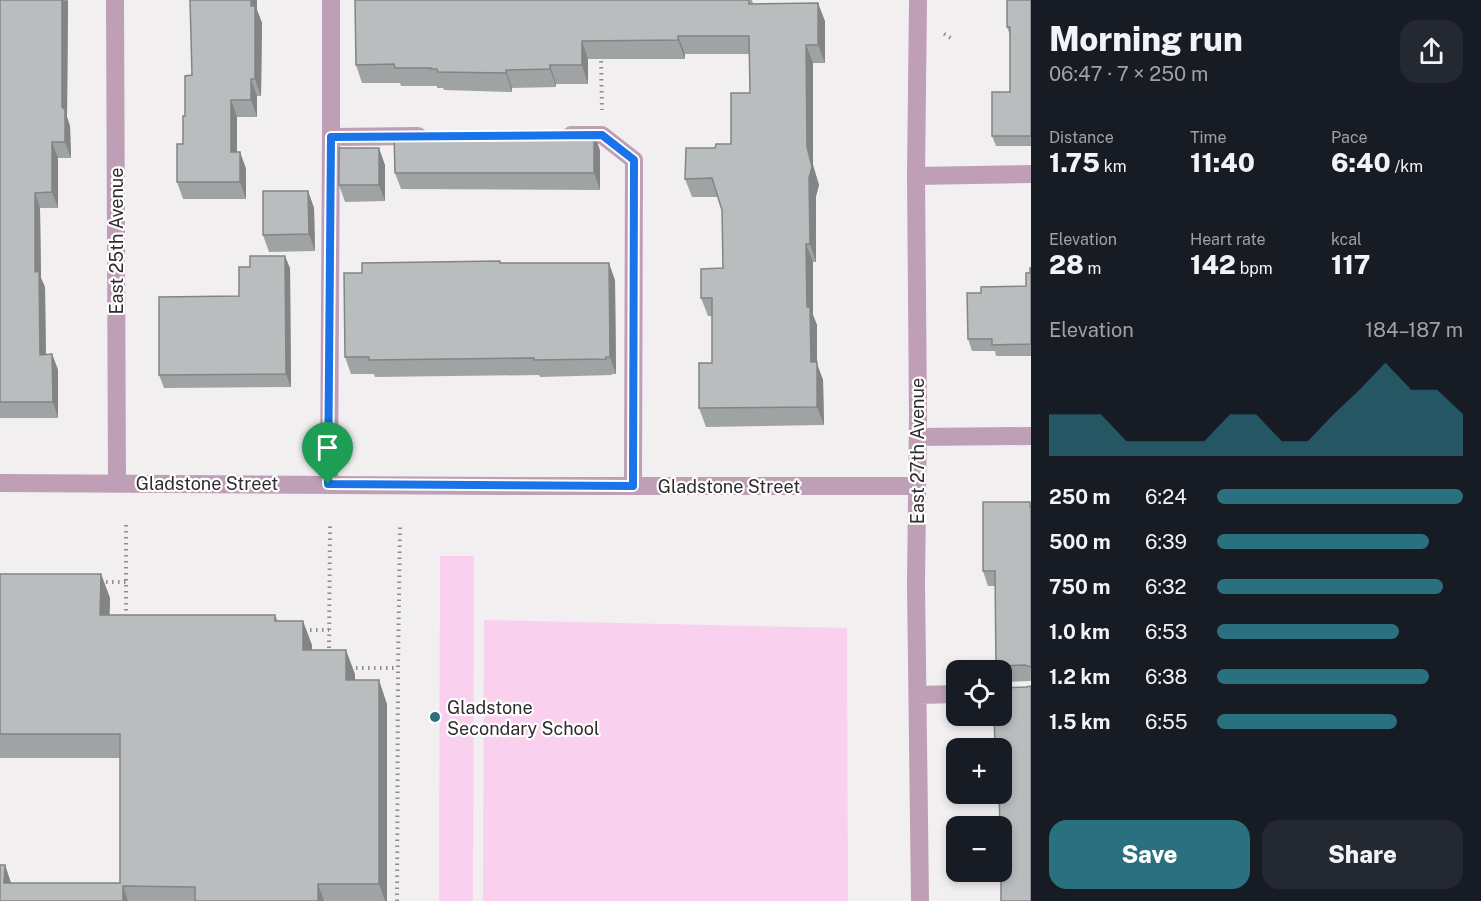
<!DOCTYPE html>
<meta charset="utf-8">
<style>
body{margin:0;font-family:"Public Sans",sans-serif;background:#242831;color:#f1f3f6;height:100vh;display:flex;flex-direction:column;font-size:22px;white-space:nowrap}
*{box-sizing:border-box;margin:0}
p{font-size:20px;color:#9ea1a6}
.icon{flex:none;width:33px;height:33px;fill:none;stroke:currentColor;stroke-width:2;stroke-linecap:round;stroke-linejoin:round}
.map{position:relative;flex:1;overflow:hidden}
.side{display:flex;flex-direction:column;background:#171b24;width:450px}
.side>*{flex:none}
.buttons{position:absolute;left:946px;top:660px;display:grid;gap:12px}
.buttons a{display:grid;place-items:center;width:66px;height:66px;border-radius:12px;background:#171b24;box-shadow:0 3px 9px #0003;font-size:30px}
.pin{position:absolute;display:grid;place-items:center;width:51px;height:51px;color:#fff;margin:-62px -26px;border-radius:50% 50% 50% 0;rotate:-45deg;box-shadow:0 0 6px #0007}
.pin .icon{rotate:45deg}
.round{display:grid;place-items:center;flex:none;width:63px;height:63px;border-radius:18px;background:#242831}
.overview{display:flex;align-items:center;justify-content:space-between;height:102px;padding:0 18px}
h1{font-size:33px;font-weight:800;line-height:45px}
.stats{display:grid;grid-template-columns:repeat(3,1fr);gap:9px;height:102px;padding:6px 18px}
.stats div{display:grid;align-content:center}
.stats b{font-size:26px;font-weight:800}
.stats small{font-size:16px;font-weight:400}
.stats p{font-size:16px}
.chart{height:168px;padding:12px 18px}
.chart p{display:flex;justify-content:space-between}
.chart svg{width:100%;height:108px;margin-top:6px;fill:#2b707f;opacity:.7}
.action{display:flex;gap:12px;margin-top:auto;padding:12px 18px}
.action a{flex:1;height:69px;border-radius:18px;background:#2b707f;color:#fff;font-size:24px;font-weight:800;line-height:69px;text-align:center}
.action a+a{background:#242831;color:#f1f3f6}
ul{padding:0 18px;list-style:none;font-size:20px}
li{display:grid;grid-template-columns:96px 72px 1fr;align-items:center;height:45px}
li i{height:15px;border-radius:8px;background:#2b707f}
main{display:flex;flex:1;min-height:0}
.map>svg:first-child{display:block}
</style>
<main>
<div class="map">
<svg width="1031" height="901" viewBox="0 0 1031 901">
<rect width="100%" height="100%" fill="#f2eff1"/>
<path fill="#f9d0ee" d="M440,556H474L473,901H439Z
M484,620L847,628L848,901H483Z"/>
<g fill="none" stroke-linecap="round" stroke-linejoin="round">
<path stroke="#8e8c8d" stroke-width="4" stroke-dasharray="1.5 4.5" stroke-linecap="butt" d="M944,34L954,40
M601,55L602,110
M126,525V618
M100,582H126
M304,630H329
M329,654L330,526
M350,668H398
M397,901L398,668L400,526"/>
<path stroke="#be9fb6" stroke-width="18" d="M115,0L117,483
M918,0L916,176L918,416L916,584L920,901
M571,135H602L634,160L633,486
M331,137L418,136
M916,176L1031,174
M918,437L1031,436
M0,483L507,486H917
M329,484L331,137V0
M918,695L957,694"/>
</g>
<path fill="#a0a3a3" d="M0,0H68V1L67,117L70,126L71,158H58V208H40L41,278L45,287L46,354H52L58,370V418H0Z
M257,0V10L262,23L261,96H257V117H237V152H240L246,169V199H183L177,182L183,144L185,116Z
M752,0L753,4L825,21V63H813V165L819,185L816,196V262H813V315L817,325V364L823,380L824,425L706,427L699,408L712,363V316H708L701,298L723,268L722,210L718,197H692L685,179L715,148L731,144L750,93V54H685V59H588V84H556V87L512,88V92L444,90L443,88H437V86H401L400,83H362L356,65Z
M1031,0V146H996L992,136L1010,92V35L1007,27Z
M600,150V190L401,189L395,173Z
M385,165V201L345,202L339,185Z
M308,191L314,208L315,251L269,252L263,235Z
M500,263L615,280L616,374H612V375L540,377L539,375L375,377L374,374H351L345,357L362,273Z
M290,268L291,387L164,388L159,375L239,296Z
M1031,268V356H996L995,351H972L968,339L981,293L1026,286L1030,273Z
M1031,506V681L1002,682V670H997L996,666L995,586H988L983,571Z
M0,574H101L110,598L109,615H275L278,621L312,645V650L355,674V680L387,704V901H0L5,865L11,883H120V758H0Z"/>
<path fill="#828485" d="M62,0L68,1L67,117L70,126L71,158L65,142L62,107Z
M251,0H257V10L262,23L261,96L255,79Z
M818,3L825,21V63L818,45Z
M678,36L685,54V59L678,40Z
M582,41L588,59V84L582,65Z
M806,45L813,63V165L819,185L816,196V262L810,244L807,147Z
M550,65L556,84V87L550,69Z
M506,70L512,88V92L506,73Z
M251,79L257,96V117L251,100Z
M231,100L237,117V168L231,152Z
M594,133L600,150V190L594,173Z
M52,142L58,158V208L52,192Z
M379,148L385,165V201L379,185Z
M240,152L246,169V199L240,182Z
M308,191L314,208L315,251L309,234Z
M35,193L40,208L41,278L45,287L46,370L40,355L35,272Z
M806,244L813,262V315L817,325V364L823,380L824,425L817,407L811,362L807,307Z
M285,256L290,268L291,387L286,374Z
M609,263L615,280L616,374L610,357Z
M52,354L58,370V418L53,402Z
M101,574L110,598L109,639L100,615Z
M303,621L312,645V674L303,650Z
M346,650L355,674V704L346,680Z
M379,680L387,704V901H385L379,884Z
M5,865L13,889L4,883Z
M318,884L324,901H318Z
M123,886L128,901H123Z"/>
<path fill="#babdbe" stroke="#828485" stroke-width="1.5" d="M0,0H62V107L65,110V142H52V192L35,193V272L39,271L40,355L52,354L53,402H0Z
M190,0H251V6H255V79H251V100H231V152H240V182H177V144H183V116H185V76L192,75Z
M355,0H749V4L818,3V45H806L807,147L812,167L809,178L810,244H806L807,307H810L811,362H817V407L699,408V363H712V298H701V269L723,268L722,210L712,178L685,179L686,148H715L716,144H731V93H750L749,36H678V40L582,41V65H550V69L506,70V73L438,72L437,69H431V68H395L394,64L356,65Z
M1007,0H1031V136H992V92H1010V27H1007Z
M394,133H594V173H395Z
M339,148H379V185H339Z
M263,191H308L309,234L263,235Z
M250,256H285L286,374L159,375V297L239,296V267H250Z
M500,261V263H609L610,357H606V359L534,360V358L369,360V357H345L344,273H362V263Z
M1030,268H1031V344L992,345V339H968L967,293H981V287L1026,286V273H1030Z
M983,502H1030V507H1031V667L1025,665L996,666L995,571H983Z
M0,574H101L100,615H275V621H303V650H346V680H379V884H318V901H195V887L123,886V901H0V865H5L4,883H120V734H0Z
M1031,686V901H1001V872H1002V826H1000L999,794H1002V748H998V745H995L994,716H1002V688L1026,687Z"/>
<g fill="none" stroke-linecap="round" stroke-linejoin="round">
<g stroke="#fff" stroke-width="12">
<path id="route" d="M602,135L634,160L633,486L328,484L331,137Z"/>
</g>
<use href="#route" stroke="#1a73e8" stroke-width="8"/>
</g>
<circle fill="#2b707f" stroke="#fffdfe" stroke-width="2" cx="435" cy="717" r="6"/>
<g text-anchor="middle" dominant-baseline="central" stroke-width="4.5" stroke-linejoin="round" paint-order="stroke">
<g font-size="18" fill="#2e2d2d" stroke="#fffdfe">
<text transform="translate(116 241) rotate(-90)">East 25th Avenue</text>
<text transform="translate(917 451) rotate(-90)">East 27th Avenue</text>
<text x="207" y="483">Gladstone Street</text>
<text x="729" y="486">Gladstone Street</text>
</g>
<g font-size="18" fill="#2e2d2d" stroke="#fffdfe" text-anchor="start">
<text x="447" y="707">Gladstone<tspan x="447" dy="21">Secondary School</tspan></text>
</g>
</g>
</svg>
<div class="buttons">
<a><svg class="icon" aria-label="locate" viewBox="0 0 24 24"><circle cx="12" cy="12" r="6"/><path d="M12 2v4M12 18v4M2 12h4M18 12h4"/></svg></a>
<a>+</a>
<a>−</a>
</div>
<div class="pin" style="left:328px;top:484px;background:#1e9e55"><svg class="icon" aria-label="arrive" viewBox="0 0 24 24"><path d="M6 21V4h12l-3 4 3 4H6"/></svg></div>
</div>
<section class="side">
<div class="overview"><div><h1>Morning run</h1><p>06:47 · 7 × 250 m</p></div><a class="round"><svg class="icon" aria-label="share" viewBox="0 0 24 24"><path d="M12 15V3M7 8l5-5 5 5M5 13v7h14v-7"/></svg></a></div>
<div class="stats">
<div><p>Distance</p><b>1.75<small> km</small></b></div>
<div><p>Time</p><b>11:40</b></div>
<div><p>Pace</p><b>6:40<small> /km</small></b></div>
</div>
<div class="stats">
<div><p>Elevation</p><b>28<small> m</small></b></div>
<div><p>Heart rate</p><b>142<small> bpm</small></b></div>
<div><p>kcal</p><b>117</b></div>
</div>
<div class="chart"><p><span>Elevation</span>184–187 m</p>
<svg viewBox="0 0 160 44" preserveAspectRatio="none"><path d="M0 44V27L10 27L20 27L30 38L40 38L50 38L60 38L70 27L80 27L90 38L100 38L110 27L120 17L130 6L140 17L150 17L160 27V44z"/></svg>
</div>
<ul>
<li><b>250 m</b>6:24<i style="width:100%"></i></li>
<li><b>500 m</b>6:39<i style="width:86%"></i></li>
<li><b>750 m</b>6:32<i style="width:92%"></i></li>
<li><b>1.0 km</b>6:53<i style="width:74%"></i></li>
<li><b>1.2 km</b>6:38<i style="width:86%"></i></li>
<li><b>1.5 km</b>6:55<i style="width:73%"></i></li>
</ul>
<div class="action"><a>Save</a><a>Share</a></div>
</section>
</main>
